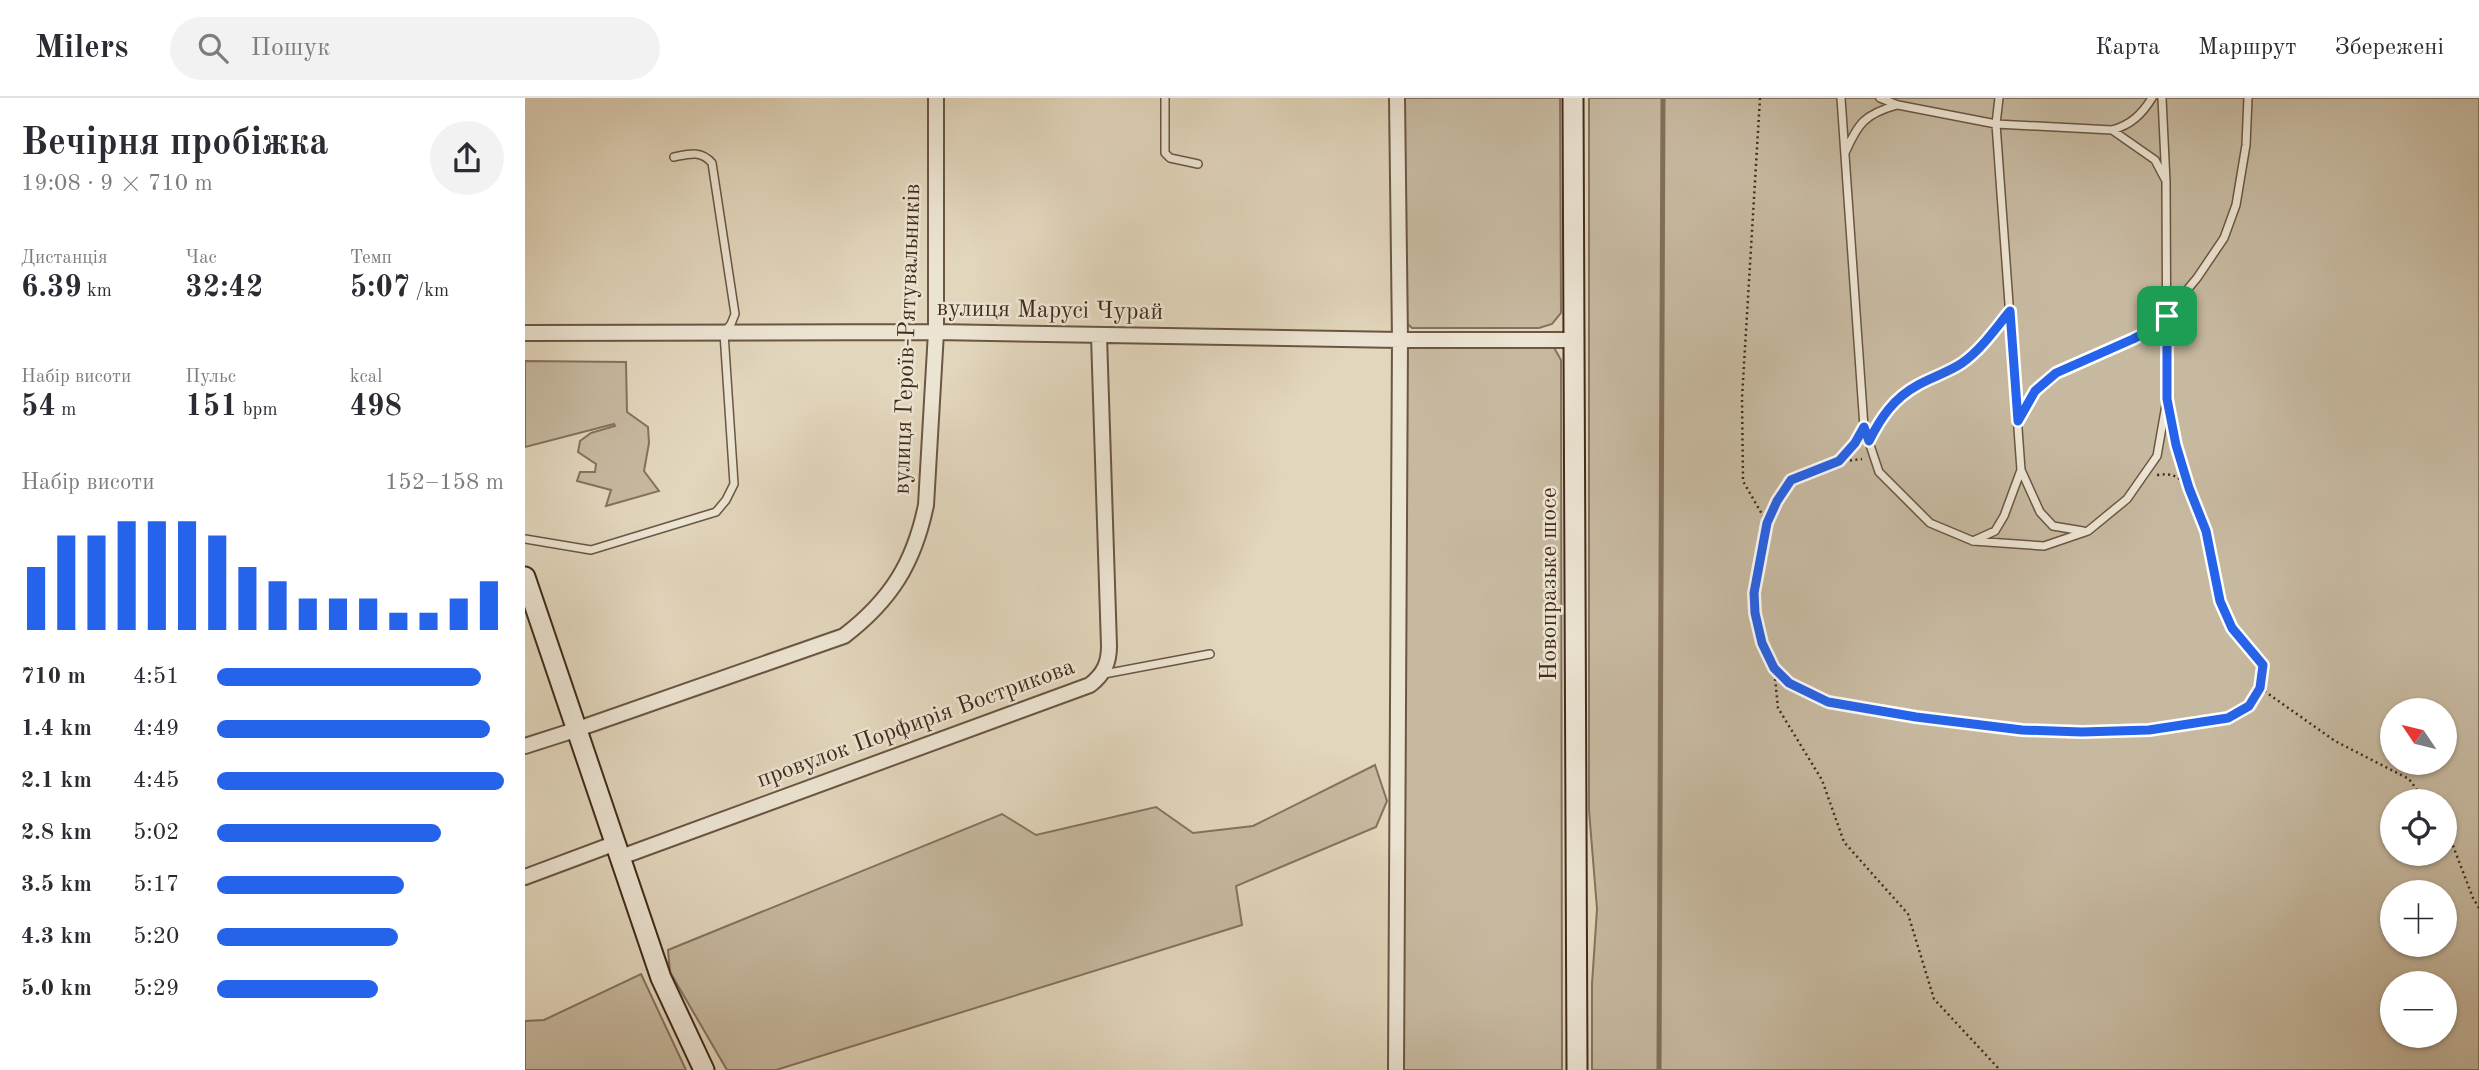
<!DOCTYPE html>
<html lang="uk">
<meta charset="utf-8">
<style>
body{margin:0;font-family:"Old Standard TT",serif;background:#f2f2f3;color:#2b2b33;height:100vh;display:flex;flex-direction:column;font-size:26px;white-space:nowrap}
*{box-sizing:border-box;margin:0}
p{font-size:23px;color:#7c7c81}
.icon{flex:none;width:38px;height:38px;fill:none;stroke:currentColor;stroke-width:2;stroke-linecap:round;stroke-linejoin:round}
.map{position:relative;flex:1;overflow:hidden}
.details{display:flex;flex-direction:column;background:#fff;width:525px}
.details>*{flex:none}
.needle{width:46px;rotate:305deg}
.tools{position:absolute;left:1855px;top:600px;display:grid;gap:14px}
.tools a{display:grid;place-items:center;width:77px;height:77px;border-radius:50%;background:#fff;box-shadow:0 2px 5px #0004;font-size:35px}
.pin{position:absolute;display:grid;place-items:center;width:60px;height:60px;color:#fff;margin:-30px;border-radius:14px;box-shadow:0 4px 10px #0006}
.round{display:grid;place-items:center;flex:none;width:74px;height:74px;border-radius:37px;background:#f2f2f3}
.headline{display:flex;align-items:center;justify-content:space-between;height:119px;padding:0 21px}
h1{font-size:38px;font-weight:600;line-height:52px}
.metrics{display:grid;grid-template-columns:repeat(3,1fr);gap:10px;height:119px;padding:7px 21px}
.metrics div{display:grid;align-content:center}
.metrics b{font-size:30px;font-weight:600}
.metrics small{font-size:19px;font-weight:400}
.metrics p{font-size:19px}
.chart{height:196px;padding:14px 21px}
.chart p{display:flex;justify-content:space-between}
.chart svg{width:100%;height:126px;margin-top:7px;stroke:#2563eb;stroke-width:6}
ul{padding:0 21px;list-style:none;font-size:23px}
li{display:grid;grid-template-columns:112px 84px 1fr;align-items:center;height:52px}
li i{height:18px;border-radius:9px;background:#2563eb}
header{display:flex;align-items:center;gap:42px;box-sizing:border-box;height:98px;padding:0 35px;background:#fff;border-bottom:2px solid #e1e1e2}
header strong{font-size:33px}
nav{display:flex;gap:38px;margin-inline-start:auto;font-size:24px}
.search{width:490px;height:63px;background:#f2f2f3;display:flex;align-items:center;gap:18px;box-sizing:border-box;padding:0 24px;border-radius:38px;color:#7c7c81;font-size:26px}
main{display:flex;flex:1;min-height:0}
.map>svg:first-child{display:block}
</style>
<header>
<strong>Milers</strong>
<div class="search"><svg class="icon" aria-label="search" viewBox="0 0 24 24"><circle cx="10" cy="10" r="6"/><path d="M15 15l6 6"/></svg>Пошук</div>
<nav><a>Карта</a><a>Маршрут</a><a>Збережені</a></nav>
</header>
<main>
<section class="details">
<div class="headline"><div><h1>Вечірня пробіжка</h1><p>19:08 · 9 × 710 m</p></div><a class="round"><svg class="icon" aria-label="share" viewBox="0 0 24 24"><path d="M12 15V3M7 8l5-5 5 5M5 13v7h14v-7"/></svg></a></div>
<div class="metrics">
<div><p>Дистанція</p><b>6.39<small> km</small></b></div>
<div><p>Час</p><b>32:42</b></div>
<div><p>Темп</p><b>5:07<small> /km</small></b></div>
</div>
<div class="metrics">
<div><p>Набір висоти</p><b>54<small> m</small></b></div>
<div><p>Пульс</p><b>151<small> bpm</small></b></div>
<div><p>kcal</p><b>498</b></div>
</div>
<div class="chart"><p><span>Набір висоти</span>152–158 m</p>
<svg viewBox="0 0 160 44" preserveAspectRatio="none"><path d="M5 44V22M15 44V11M25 44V11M35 44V6M45 44V6M55 44V6M65 44V11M75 44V22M85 44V27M95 44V33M105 44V33M115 44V33M125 44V38M135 44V38M145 44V33M155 44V27"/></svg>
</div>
<ul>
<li><b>710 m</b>4:51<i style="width:92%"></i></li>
<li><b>1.4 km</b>4:49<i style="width:95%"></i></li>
<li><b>2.1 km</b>4:45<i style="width:100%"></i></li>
<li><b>2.8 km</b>5:02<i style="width:78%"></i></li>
<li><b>3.5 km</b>5:17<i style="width:65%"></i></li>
<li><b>4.3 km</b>5:20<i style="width:63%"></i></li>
<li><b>5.0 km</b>5:29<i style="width:56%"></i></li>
</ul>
</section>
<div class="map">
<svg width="1954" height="972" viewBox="0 0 1954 972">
<rect width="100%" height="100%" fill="#e2d6bc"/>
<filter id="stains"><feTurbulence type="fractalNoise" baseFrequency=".00286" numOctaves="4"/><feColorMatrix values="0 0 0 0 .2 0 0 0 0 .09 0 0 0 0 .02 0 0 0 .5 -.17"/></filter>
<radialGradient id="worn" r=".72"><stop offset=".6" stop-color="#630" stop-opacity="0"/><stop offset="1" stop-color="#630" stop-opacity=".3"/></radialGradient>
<path fill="#c7b9a0" stroke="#85725d" stroke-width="2" fill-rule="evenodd" d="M877,0H1035L1036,215L1027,226L1014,230H887L877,221Z
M1064,0H1954V972H1067V886L1072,811L1064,712ZM1867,612H1920V665H1867ZM1867,704H1920V756H1867ZM1867,794H1920V847H1867ZM1867,886H1920V938H1867Z
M1027,246L1036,262L1037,972H875L881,248Z
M0,263L101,264L102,314L123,329L124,345L119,373L134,393L81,408L86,392L52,383L55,374H70L71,366L53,354L55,343L66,335L90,328L89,326L0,349Z
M850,667L862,703L851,729L711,788L717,827L251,972H202L145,874L143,852L477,716L511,737L631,709L668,735L728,728Z
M116,876L161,972H0V923L19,922Z"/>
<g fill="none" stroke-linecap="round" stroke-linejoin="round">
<path stroke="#826f5a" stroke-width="5" d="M1134,972L1138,0"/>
<g stroke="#6b5642" stroke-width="10">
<path id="lane" d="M640,0V55L645,60L673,66
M1316,0L1339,329L1354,374L1405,425L1448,443L1519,448L1563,433L1602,401L1632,358L1642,301L1641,84L1637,0
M1355,0L1373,7L1471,26L1587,32L1630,62L1640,81
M1474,0L1471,26L1496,372L1515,414L1528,428L1558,433
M1587,32C1606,27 1617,16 1627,0
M1320,55C1333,25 1340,16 1372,7
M1493,322L1510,293L1531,275L1631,229L1672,180L1699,140L1711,107L1721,47L1723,0
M1344,343C1356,319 1369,300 1393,287C1407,279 1424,274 1437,265C1456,252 1470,231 1485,213
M0,441L66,452L191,414L201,402L209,386L199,235L206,226L210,216L187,65C176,52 164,56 149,59
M1448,443L1470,433L1479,418L1496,372
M579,576L685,556"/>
</g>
<g stroke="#6b5642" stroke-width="18">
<path id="street" d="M0,235L411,234L875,242H1049
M0,648L50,632L319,538C366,502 389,465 401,407L411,234V0
M96,759L565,587C579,576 584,565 584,548L574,238
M0,779L91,745
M871,972L875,242L872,0"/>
</g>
<g stroke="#432b1a" stroke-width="23">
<path id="secondary" d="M1048,0L1052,972
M0,479L136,880L179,972"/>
</g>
<path stroke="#432b1a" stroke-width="2.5" stroke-dasharray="2 3.5" stroke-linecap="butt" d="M1235,0L1217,300L1218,383L1242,425
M1332,341L1314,364L1266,382L1252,403L1242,425L1229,495L1230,515L1237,545L1249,570L1264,585L1303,604L1391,619L1497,632L1557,634L1624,632L1703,620L1724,608L1735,590L1738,567L1707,530L1695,503L1681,433L1664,390L1649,335
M1314,364L1337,361
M1632,377C1646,375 1652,377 1662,388
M1249,570L1253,610L1297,682L1319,744L1383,816L1409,901L1475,972
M1735,590L1810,643L1884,681L1901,704
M1920,727L1948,800L1954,810"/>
<use href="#lane" stroke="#ece4d3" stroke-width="7"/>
<use href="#street" stroke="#ece4d3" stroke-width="14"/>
<use href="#secondary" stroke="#ece4d3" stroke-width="19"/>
</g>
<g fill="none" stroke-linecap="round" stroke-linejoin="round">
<g stroke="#fff" stroke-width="14">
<path id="route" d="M1485,213L1493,323L1510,293L1531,275L1608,241L1631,229L1642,218V301L1651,347L1664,390L1681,433L1695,503L1707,530L1738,567L1735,590L1724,608L1703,620L1624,632L1557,634L1497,632L1391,619L1303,604L1264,585L1249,570L1237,545L1230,515L1229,495L1242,425L1252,403L1266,382L1314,363L1330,345L1339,329L1344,343C1356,319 1369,300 1393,287C1407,279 1424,274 1437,265C1456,252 1470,231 1485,213Z"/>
</g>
<use href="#route" stroke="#2563eb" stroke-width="9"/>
</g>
<g text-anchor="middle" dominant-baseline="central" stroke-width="5" stroke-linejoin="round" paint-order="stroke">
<g font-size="24" fill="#432b1a" stroke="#ece4d3">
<text transform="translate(525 213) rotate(1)">вулиця Марусі Чурай</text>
<text transform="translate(383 241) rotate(-88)">вулиця Героїв-Рятувальників</text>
<text transform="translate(1025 486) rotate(-90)">Новопразьке шосе</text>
<text transform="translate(391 626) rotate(-20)">провулок Порфирія Вострикова</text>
</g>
</g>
<rect width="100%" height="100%" filter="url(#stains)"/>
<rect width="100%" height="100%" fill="url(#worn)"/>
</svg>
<div class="tools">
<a><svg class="needle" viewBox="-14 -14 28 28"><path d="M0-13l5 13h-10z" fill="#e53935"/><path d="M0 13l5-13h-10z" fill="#7c7c81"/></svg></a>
<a><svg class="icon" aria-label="locate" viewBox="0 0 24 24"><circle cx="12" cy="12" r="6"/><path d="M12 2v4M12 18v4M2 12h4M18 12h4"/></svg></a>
<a>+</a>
<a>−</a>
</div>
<div class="pin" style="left:1642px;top:218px;background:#1e9e55"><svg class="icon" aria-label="arrive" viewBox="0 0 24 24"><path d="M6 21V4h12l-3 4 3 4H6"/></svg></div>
</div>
</main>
